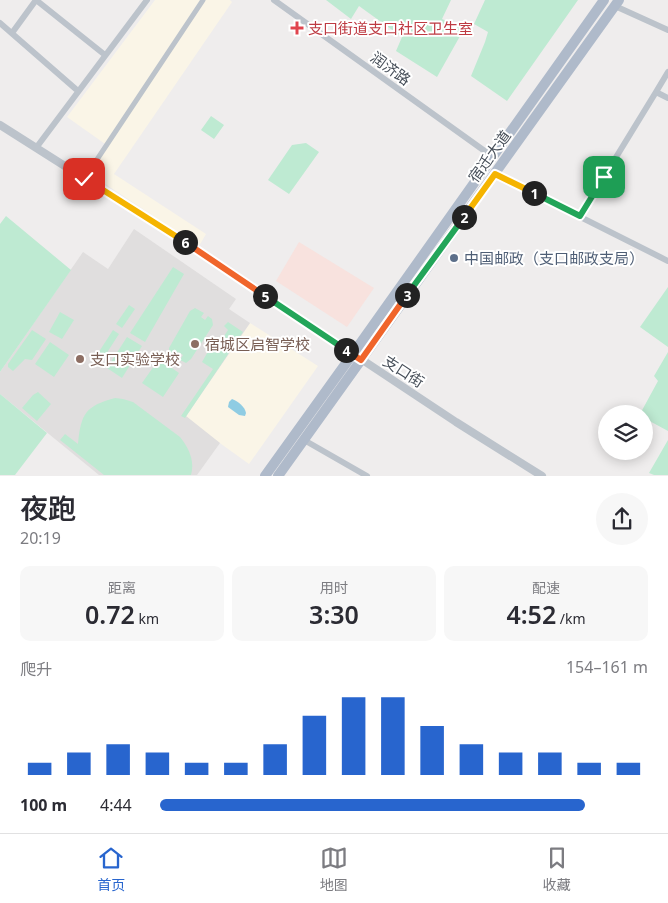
<!DOCTYPE html>
<html lang="zh">
<meta charset="utf-8">
<style>
body{margin:0;font-family:"Noto Sans","Noto Sans SC",sans-serif;background:#f7f7f7;color:#2b2b33;height:100vh;display:flex;flex-direction:column;font-size:19px;white-space:nowrap}
*{box-sizing:border-box;margin:0}
p{font-size:16px;color:#7c7c81}
.icon{flex:none;width:28px;height:28px;fill:none;stroke:currentColor;stroke-width:2;stroke-linecap:round;stroke-linejoin:round}
.map{position:relative;height:476px;overflow:hidden}
.drawer{display:flex;flex-direction:column;background:#fff;flex:1}
.drawer>*{flex:none}
.tools{position:absolute;left:598px;top:405px;display:grid;gap:10px}
.tools a{display:grid;place-items:center;width:55px;height:55px;border-radius:50%;background:#fff;box-shadow:0 2px 12px #0003;font-size:25px}
.pin{position:absolute;display:grid;place-items:center;width:42px;height:42px;color:#fff;margin:-21px;border-radius:10px;box-shadow:0 2px 8px #0006}
.km{position:absolute;width:25px;height:25px;margin:-12px;border-radius:50%;background:#222;color:#fff;font-size:14px;line-height:25px;text-align:center}
.round{display:grid;place-items:center;flex:none;width:52px;height:52px;border-radius:26px;background:#f7f7f7}
.summary{display:flex;align-items:center;justify-content:space-between;height:85px;padding:0 20px}
h1{font-size:28px;font-weight:600;line-height:38px}
.metrics{display:grid;grid-template-columns:repeat(3,1fr);gap:8px;height:85px;padding:5px 20px}
.metrics div{display:grid;align-content:center;border-radius:10px;background:#f7f7f7;text-align:center}
.metrics b{font-size:25px;font-weight:600}
.metrics small{font-size:14px;font-weight:400}
.metrics p{font-size:14px}
.chart{height:140px;padding:10px 20px}
.chart p{display:flex;justify-content:space-between}
.chart svg{width:100%;height:90px;margin-top:5px;stroke:#2865ce;stroke-width:6}
ul{padding:0 20px;list-style:none;font-size:16px}
li{display:grid;grid-template-columns:80px 60px 1fr;align-items:center;height:38px}
li i{height:12px;border-radius:6px;background:#2865ce}
.menu{display:flex;justify-content:space-around;align-items:center;height:70px;border-top:1px solid #e1e1e2;background:#fff;font-size:14px;color:#7c7c81}
.menu a{display:grid;justify-items:center;gap:2px}
.menu .selected{color:#2865ce}
.map>svg:first-child{display:block}
</style>
<div class="map">
<svg width="668" height="476" viewBox="0 0 668 476">
<rect width="100%" height="100%" fill="#efeded"/>
<path fill="#faf5e7" d="M155,0H230L232,2L114,174L206,234L199,246L90,174L108,146L67,117Z
M250,323L318,366L249,464L185,418Z"/>
<path fill="#e0dede" d="M134,229L236,299L229,309L250,323L186,416L220,443L197,475H99L0,394V372L83,252L108,269Z"/>
<path fill="#f8e2de" d="M299,242L374,288L347,327L276,281Z"/>
<path fill="#beead2" d="M326,0H451L442,19L464,29L437,77L396,51L402,37L359,6L351,19Z
M485,0H578L507,101L471,76L485,42L488,32L474,24Z
M211,116L224,125L214,139L201,130Z
M306,143L319,152L289,194L268,180L292,145Z
M6,216L71,270L0,372V224Z
M173,267L184,274L145,342L130,333Z
M668,287V347L640,327Z
M129,305L135,309L122,328L116,324Z
M195,308L204,313L201,317L205,320L208,316L212,319L213,325L191,359L186,363L180,360L183,355L178,352L175,357L169,353V348L190,311Z
M60,312L74,320L62,339L49,332Z
M228,322L243,332L185,418L181,416L213,369L202,362L210,348L215,350L228,330L224,326Z
M32,330L46,339L32,360L25,359L13,371L8,367V364Z
M113,330L119,334L99,365L93,361Z
M127,337L142,346L122,378L107,368Z
M50,342L69,355L54,377L35,364Z
M668,352V431L644,418V414H640L658,381L654,376Z
M159,359L179,373L163,397L142,383Z
M38,392L51,404L37,421L22,408L33,395Z
M0,394L47,433L15,475H0Z
M115,398L123,399L133,402L180,437C189,448 195,461 191,475H104L60,440L65,434L78,444C81,414 85,406 115,398Z
M668,440V475H654L649,473Z"/>
<path fill="#8fcce3" d="M232,399C238,401 245,407 246,413L245,416L239,415L228,407L229,402Z"/>
<g fill="none" stroke-linecap="round" stroke-linejoin="round">
<path stroke="#bcc3cb" stroke-width="5" d="M84,179L203,0"/>
<path stroke="#bcc3cb" stroke-width="6" d="M274,0L493,157
M615,6L668,30
M0,23L78,91
M12,33L36,0L105,55
M668,72L656,92L668,98
M36,148L147,0
M495,174L668,261
M580,216L656,92
M304,440L367,476"/>
<path stroke="#bcc3cb" stroke-width="8" d="M0,125L183,241L456,422L542,476"/>
<path stroke="#afbaca" stroke-width="10" d="M265,476C379,318 492,159 604,0
M278,476L619,0"/>
</g>
<g fill="none" stroke-linecap="round" stroke-linejoin="round">
<g stroke="#fff" stroke-width="10">
<path id="split-1" d="M534,193L580,216L604,177"/>
</g>
<g stroke="#fff" stroke-width="10">
<path id="split-2" d="M464,217L495,174L534,193"/>
</g>
<g stroke="#fff" stroke-width="10">
<path id="split-3" d="M407,295L464,217"/>
</g>
<g stroke="#fff" stroke-width="10">
<path id="split-4" d="M346,350L361,360L407,295"/>
</g>
<g stroke="#fff" stroke-width="10">
<path id="split-5" d="M265,296L346,350"/>
</g>
<g stroke="#fff" stroke-width="10">
<path id="split-6" d="M185,242L265,296"/>
</g>
<g stroke="#fff" stroke-width="10">
<path id="split-7" d="M103,190L185,242"/>
</g>
<g stroke="#fff" stroke-width="10">
<path id="split-8" d="M84,179L103,190"/>
</g>
<use href="#split-1" stroke="#22a559" stroke-width="6"/>
<use href="#split-2" stroke="#f5b400" stroke-width="6"/>
<use href="#split-3" stroke="#22a559" stroke-width="6"/>
<use href="#split-4" stroke="#f0652b" stroke-width="6"/>
<use href="#split-5" stroke="#22a559" stroke-width="6"/>
<use href="#split-6" stroke="#f0652b" stroke-width="6"/>
<use href="#split-7" stroke="#f5b400" stroke-width="6"/>
<use href="#split-8" stroke="#f5b400" stroke-width="6"/>
</g>
<path fill="#e0444e" stroke="#fff" stroke-width="2" d="M294.5 20.5h5v5h5v5h-5v5h-5v-5h-5v-5h5z"/>
<circle fill="#5c6f8a" stroke="#fff" stroke-width="2" cx="454" cy="258" r="5"/>
<g fill="#8d6e63" stroke="#fff" stroke-width="2">
<circle cx="195" cy="344" r="5"/>
<circle cx="80" cy="359" r="5"/>
</g>
<g text-anchor="middle" dominant-baseline="central" stroke-width="4" stroke-linejoin="round" paint-order="stroke">
<g font-size="15" fill="#be3a42" stroke="#fff" text-anchor="start">
<text x="308" y="28">支口街道支口社区卫生室</text>
</g>
<g font-size="15" fill="#474f59" stroke="#fff">
<text transform="translate(391 68) rotate(36)">润济路</text>
<text transform="translate(489 156) rotate(-54)">宿迁大道</text>
<text transform="translate(404 371) rotate(33)">支口街</text>
</g>
<g font-size="15" fill="#4e5e75" stroke="#fff" text-anchor="start">
<text x="464" y="258">中国邮政（支口邮政支局）</text>
</g>
<g font-size="15" fill="#785e54" stroke="#fff" text-anchor="start">
<text x="205" y="344">宿城区启智学校</text>
<text x="90" y="359">支口实验学校</text>
</g>
</g>
</svg>
<div class="tools">
<a><svg class="icon" aria-label="layers" viewBox="0 0 24 24"><path d="M12 4l9 5-9 5-9-5zM3 14l9 5 9-5"/></svg></a>
</div>
<div class="pin" style="left:604px;top:177px;background:#1e9e55"><svg class="icon" aria-label="arrive" viewBox="0 0 24 24"><path d="M6 21V4h12l-3 4 3 4H6"/></svg></div>
<div class="pin" style="left:84px;top:179px;background:#d93025"><svg class="icon" aria-label="check" viewBox="0 0 24 24"><path d="M5 12l5 5 9-10"/></svg></div>
<b class="km" style="left:534px;top:193px">1</b>
<b class="km" style="left:464px;top:217px">2</b>
<b class="km" style="left:407px;top:295px">3</b>
<b class="km" style="left:346px;top:350px">4</b>
<b class="km" style="left:265px;top:296px">5</b>
<b class="km" style="left:185px;top:242px">6</b>
</div>
<section class="drawer">
<div class="summary"><div><h1>夜跑</h1><p>20:19</p></div><a class="round"><svg class="icon" aria-label="share" viewBox="0 0 24 24"><path d="M12 15V3M7 8l5-5 5 5M5 13v7h14v-7"/></svg></a></div>
<div class="metrics">
<div><p>距离</p><b>0.72<small> km</small></b></div>
<div><p>用时</p><b>3:30</b></div>
<div><p>配速</p><b>4:52<small> /km</small></b></div>
</div>
<div class="chart"><p><span>爬升</span>154–161 m</p>
<svg viewBox="0 0 160 44" preserveAspectRatio="none"><path d="M5 44V38M15 44V33M25 44V29M35 44V33M45 44V38M55 44V38M65 44V29M75 44V15M85 44V6M95 44V6M105 44V20M115 44V29M125 44V33M135 44V33M145 44V38M155 44V38"/></svg>
</div>
<ul>
<li><b>100 m</b>4:44<i style="width:87%"></i></li>
</ul>
</section>
<nav class="menu">
<a class="selected"><svg class="icon" aria-label="home" viewBox="0 0 24 24"><path d="M3 11l9-7 9 7M6 9v11h12V9"/></svg>首页</a>
<a><svg class="icon" aria-label="map" viewBox="0 0 24 24"><path d="M3 6l6-2 6 2 6-2v14l-6 2-6-2-6 2zM9 4v14M15 6v14"/></svg>地图</a>
<a><svg class="icon" aria-label="saved" viewBox="0 0 24 24"><path d="M7 4h10v16l-5-4-5 4z"/></svg>收藏</a>
</nav>
